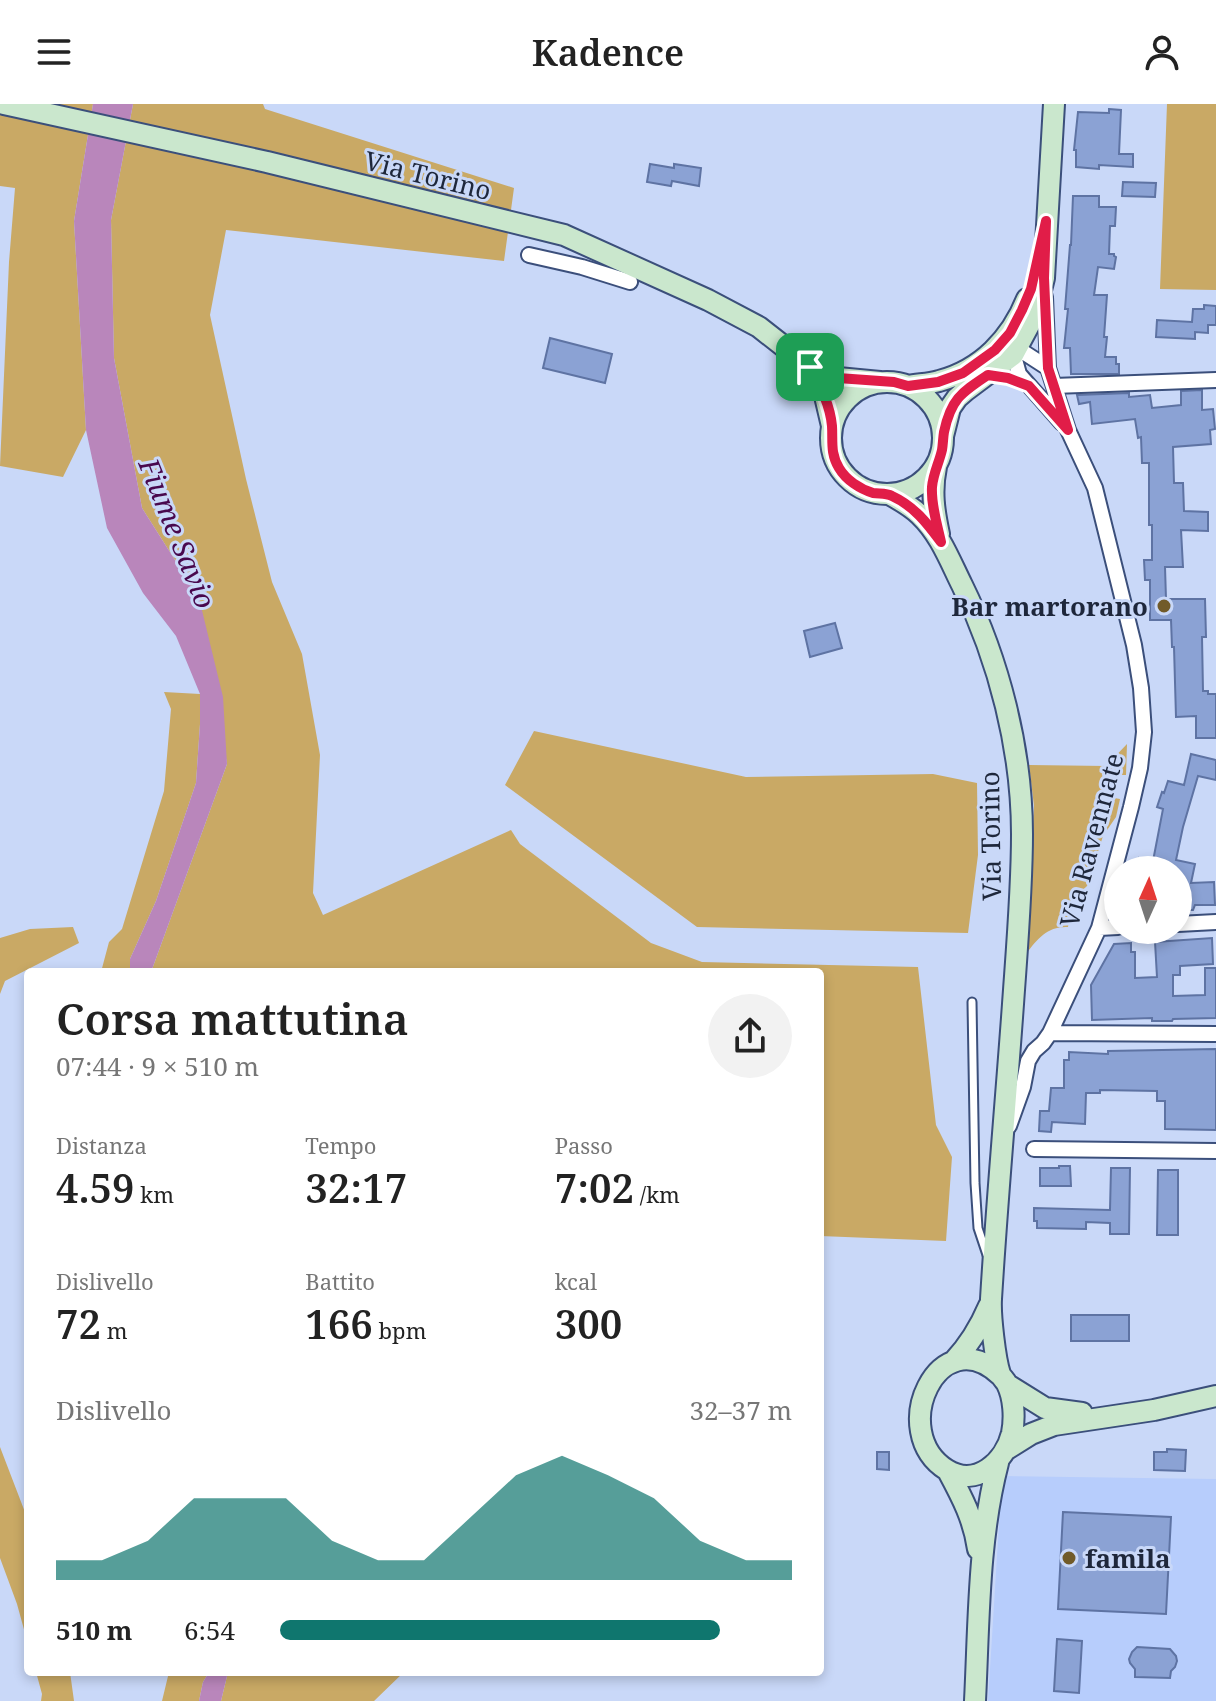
<!DOCTYPE html>
<html lang="it">
<meta charset="utf-8">
<style>
body{margin:0;font-family:"Noto Serif",serif;background:#f2f2f2;color:#222;height:100vh;display:flex;flex-direction:column;font-size:30px;white-space:nowrap}
*{box-sizing:border-box;margin:0}
p{font-size:26px;color:#767676}
.icon{flex:none;width:44px;height:44px;fill:none;stroke:currentColor;stroke-width:2;stroke-linecap:round;stroke-linejoin:round}
.map{position:relative;flex:1;overflow:hidden}
.sheet{position:absolute;left:24px;top:864px;width:800px;height:708px;display:flex;flex-direction:column;background:#fff;border-radius:8px;box-shadow:0 4px 12px #0003}
.sheet>*{flex:none}
.needle{width:52px;rotate:3deg}
.tools{position:absolute;left:1104px;top:752px;display:grid;gap:16px}
.tools a{display:grid;place-items:center;width:88px;height:88px;border-radius:50%;background:#fff;box-shadow:0 4px 12px #0003;font-size:40px}
.pin{position:absolute;display:grid;place-items:center;width:68px;height:68px;color:#fff;margin:-34px;border-radius:16px;box-shadow:0 4px 12px #0006}
.round{display:grid;place-items:center;flex:none;width:84px;height:84px;border-radius:42px;background:#f2f2f2}
.summary{display:flex;align-items:center;justify-content:space-between;height:136px;padding:0 32px}
h1{font-size:44px;font-weight:600;line-height:60px}
.stats{display:grid;grid-template-columns:repeat(3,1fr);gap:12px;height:136px;padding:8px 32px}
.stats div{display:grid;align-content:center}
.stats b{font-size:40px;font-weight:600}
.stats small{font-size:22px;font-weight:400}
.stats p{font-size:22px}
.chart{height:224px;padding:16px 32px}
.chart p{display:flex;justify-content:space-between}
.chart svg{width:100%;height:144px;margin-top:8px;fill:#0f766e;opacity:.7}
ul{padding:0 32px;list-style:none;font-size:26px}
li{display:grid;grid-template-columns:128px 96px 1fr;align-items:center;height:60px}
li i{height:20px;border-radius:10px;background:#0f766e}
header{display:flex;justify-content:space-between;align-items:center;height:104px;padding:0 32px;background:#fff;font-size:36px;font-weight:600}
.map>svg:first-child{display:block}
</style>
<header><svg class="icon" aria-label="menu" viewBox="0 0 24 24"><path d="M4 6h16M4 12h16M4 18h16"/></svg>Kadence<svg class="icon" aria-label="person" viewBox="0 0 24 24"><circle cx="12" cy="8" r="4"/><path d="M4 21q1-7 8-7t8 7"/></svg></header>
<div class="map">
<svg width="1216" height="1597" viewBox="0 0 1216 1597">
<rect width="100%" height="100%" fill="#c9d8f8"/>
<path fill="#b7cdfc" d="M1002,1372L1216,1375V1597H988Z"/>
<path fill="#c9a965" d="M28,0H93L74,117L86,326L63,373L0,362L9,158L15,84L0,82V10L25,15Z
M133,0H263L265,5L514,84L504,157L226,126L210,211L246,375L272,478L302,550L320,651L313,789L323,811L511,726L520,740L651,839L702,858L918,863L936,1021L952,1053L946,1137L820,1132V868H292L290,866L151,868L227,660L199,494L142,404L114,254L111,116Z
M1167,0H1216V186L1160,185Z
M164,588L200,590V620L196,679L156,797L130,855V868H101L109,838L122,825L164,687L171,605Z
M534,627L746,673L933,670L977,679L978,751L968,829L697,823L505,681Z
M1127,640L1126,671H1106L1103,692L1120,695L1116,713L1103,732L1087,782C1074,793 1071,806 1068,823C1048,822 1038,834 1026,850L1034,702L1029,661L1106,662Z
M73,823L79,839L5,877L0,890V834L30,825Z
M0,1343L28,1416V1540L17,1500L0,1454Z
M36,1568H70L74,1597H41L42,1590Z
M169,1568H209L203,1578L199,1597H162Z
M228,1568H404L374,1597H221Z"/>
<path fill="#b986bb" d="M93,0H133L111,116L114,254L142,404L199,494L223,593L227,660L151,868H130V855L156,797L196,679L200,620V590L176,532L143,489L107,424L86,326L74,117Z
M209,1568H228L221,1597H199L203,1578Z"/>
<path fill="#8ba2d4" stroke="#5e73a3" stroke-width="2" d="M1109,5L1121,6L1119,50H1133V63L1099,61V65L1076,63V46H1074L1078,8L1109,9Z
M650,60L674,64V60L701,64L699,82L672,77L671,82L647,78Z
M1123,78L1156,79L1155,93L1122,92Z
M1073,92H1099V103H1116L1115,122H1110L1109,150H1114V152L1116,153L1114,165L1098,163L1094,191H1107L1104,233H1107L1105,253H1116V260H1119V270H1071L1070,244H1064L1068,205H1065L1070,141H1071Z
M1204,201L1216,202V221H1208V229L1195,228V235L1156,233L1157,216L1192,218L1193,205H1204Z
M550,234L612,250L605,279L543,264Z
M1202,286V306L1213,305L1215,325L1210,326L1211,340L1173,343L1174,379H1183L1184,407L1208,408V427L1181,426L1183,463H1165L1166,495H1205L1206,533H1202L1203,587H1208V590H1216V634H1196V612L1176,613L1174,543H1172L1171,516H1150V476H1145L1144,456H1152V421H1149V359H1142L1141,333L1138,334L1135,315L1092,320L1090,298L1079,300L1077,291L1129,289V293L1150,291L1152,304L1181,301V287Z
M835,519L842,544L810,553L804,527Z
M1191,650L1216,656V676L1198,672L1183,723L1176,756L1195,760L1191,779L1214,778L1215,801H1195L1193,806H1178V766H1136L1139,754L1153,757L1163,705L1157,703L1162,688L1164,689L1168,677L1184,681Z
M1212,834L1213,860L1180,862V871H1173V892L1205,891V864H1216V914L1173,915L1172,917H1152V914L1092,916L1091,881L1114,840L1131,839V848H1135V874L1157,873L1155,838Z
M1216,945V1026L1165,1025V997H1157V987L1100,986V989H1086L1085,1020L1052,1018L1051,1028L1039,1027L1040,1007H1049L1051,984H1064V956H1069V948L1108,950V947Z
M1059,1062H1070L1071,1082H1040V1064H1059Z
M1111,1064H1130L1129,1130H1110V1119L1086,1118V1125L1037,1124V1117H1034V1104L1110,1106Z
M1158,1066H1178V1131H1157Z
M1071,1211H1129V1237H1071Z
M1167,1345L1186,1346L1185,1367L1154,1366V1348H1167Z
M877,1348H889V1366L877,1365Z
M1063,1408L1171,1413L1166,1510L1058,1505Z
M1057,1535L1082,1537L1079,1589L1054,1587Z
M1137,1543L1170,1545L1176,1552L1177,1557L1175,1563L1171,1567L1170,1574L1135,1573V1565L1130,1559L1129,1555L1132,1548Z"/>
<g fill="none" stroke-linecap="round" stroke-linejoin="round">
<g stroke="#3b4f7b" stroke-width="11">
<path id="lane" d="M972,898L975,1079L978,1124L987,1151"/>
</g>
<g stroke="#3b4f7b" stroke-width="18">
<path id="street" d="M529,151L582,163L630,178
M1010,245L1017,244L1048,264
M1012,245L1019,270L1062,319
M1054,282L1216,276
M1178,820L1216,818
M1099,824L1118,823
M1050,929L1216,930
M1009,1022L1023,983L1028,957L1034,947L1043,939L1050,929L1099,824L1131,703L1140,664L1144,628L1141,584L1134,541L1095,384L1068,326L1048,264L1045,193
M1034,1045L1216,1047"/>
</g>
<g stroke="#3b4f7b" stroke-width="24">
<path id="secondary" d="M4,0L267,58L564,131L708,196L759,223L810,263L838,274L880,278
M810,263L825,292L832,322
M831 334a56 56 0 1 1 112 0a56 56 0 1 1-112 0Z
M908,282C918,280 929,280 939,277C981,266 1011,235 1027,195
M943,332L950,304L957,294L965,287L1013,251L1035,210L1044,174L1054,0
M936,363C931,387 934,407 939,430
M889,390C900,396 911,402 920,411C940,430 950,457 962,481C999,556 1022,646 1022,730C1022,786 1017,843 1013,900C1006,998 997,1096 991,1195C990,1211 995,1255 1000,1270C1002,1274 1005,1276 1007,1280C1014,1294 1015,1314 1012,1329C1005,1358 976,1384 947,1366C886,1328 939,1214 1000,1271
M954,1257C970,1240 980,1223 989,1202
M1008,1281L1045,1304L1082,1309
M1007,1345L1031,1330L1054,1321L1154,1306L1216,1292
M948,1367C962,1393 974,1416 978,1445
M975,1597C979,1518 978,1436 998,1359"/>
</g>
<use href="#lane" stroke="#fff" stroke-width="7"/>
<use href="#street" stroke="#fff" stroke-width="14"/>
<use href="#secondary" stroke="#cae7cd" stroke-width="20"/>
</g>
<g fill="none" stroke-linecap="round" stroke-linejoin="round">
<g stroke="#fff" stroke-width="16">
<path id="route" d="M1046,117L1044,174L1048,264L1068,326L1029,282L1008,274L988,271C961,289 951,295 944,328C943,334 943,340 942,346C939,359 933,370 932,383C931,401 937,420 941,438C927,419 914,402 892,392C886,389 880,390 873,389C860,385 846,376 839,364C830,349 833,337 832,322C830,300 820,282 810,263L838,274L894,278L908,282L938,278L963,269L995,246L1010,229L1022,206L1031,185Z"/>
</g>
<use href="#route" stroke="#e11d48" stroke-width="10"/>
</g>
<g fill="#715b2a" stroke="#c9d8f8" stroke-width="3">
<circle cx="1164" cy="502" r="8"/>
<circle cx="1069" cy="1454" r="8"/>
</g>
<g text-anchor="middle" dominant-baseline="central" stroke-width="6" stroke-linejoin="round" paint-order="stroke">
<g font-size="26" fill="#1e273b" stroke="#c9d8f8">
<text transform="translate(428 71) rotate(14)">Via Torino</text>
<text transform="translate(990 732) rotate(-91)">Via Torino</text>
<text transform="translate(1091 736) rotate(-75)">Via Ravennate</text>
</g>
<g font-size="26" font-weight="bold" fill="#1e273b" stroke="#c9d8f8" text-anchor="end">
<text x="1148" y="502">Bar martorano</text>
<text x="1085" y="1454" text-anchor="start">famila</text>
</g>
<g font-size="28" font-style="italic" fill="#48084d" stroke="#c9d8f8">
<text transform="translate(178 429) rotate(68)">Fiume Savio</text>
</g>
</g>
</svg>
<div class="tools">
<a><svg class="needle" viewBox="-14 -14 28 28"><path d="M0-13l5 13h-10z" fill="#e53935"/><path d="M0 13l5-13h-10z" fill="#767676"/></svg></a>
</div>
<div class="pin" style="left:810px;top:263px;background:#1e9e55"><svg class="icon" aria-label="arrive" viewBox="0 0 24 24"><path d="M6 21V4h12l-3 4 3 4H6"/></svg></div>
<section class="sheet">
<div class="summary"><div><h1>Corsa mattutina</h1><p>07:44 · 9 × 510 m</p></div><a class="round"><svg class="icon" aria-label="share" viewBox="0 0 24 24"><path d="M12 15V3M7 8l5-5 5 5M5 13v7h14v-7"/></svg></a></div>
<div class="stats">
<div><p>Distanza</p><b>4.59<small> km</small></b></div>
<div><p>Tempo</p><b>32:17</b></div>
<div><p>Passo</p><b>7:02<small> /km</small></b></div>
</div>
<div class="stats">
<div><p>Dislivello</p><b>72<small> m</small></b></div>
<div><p>Battito</p><b>166<small> bpm</small></b></div>
<div><p>kcal</p><b>300</b></div>
</div>
<div class="chart"><p><span>Dislivello</span>32–37 m</p>
<svg viewBox="0 0 160 44" preserveAspectRatio="none"><path d="M0 44V38L10 38L20 32L30 19L40 19L50 19L60 32L70 38L80 38L90 25L100 12L110 6L120 12L130 19L140 32L150 38L160 38V44z"/></svg>
</div>
<ul>
<li><b>510 m</b>6:54<i style="width:86%"></i></li>
</ul>
</section>
</div>
